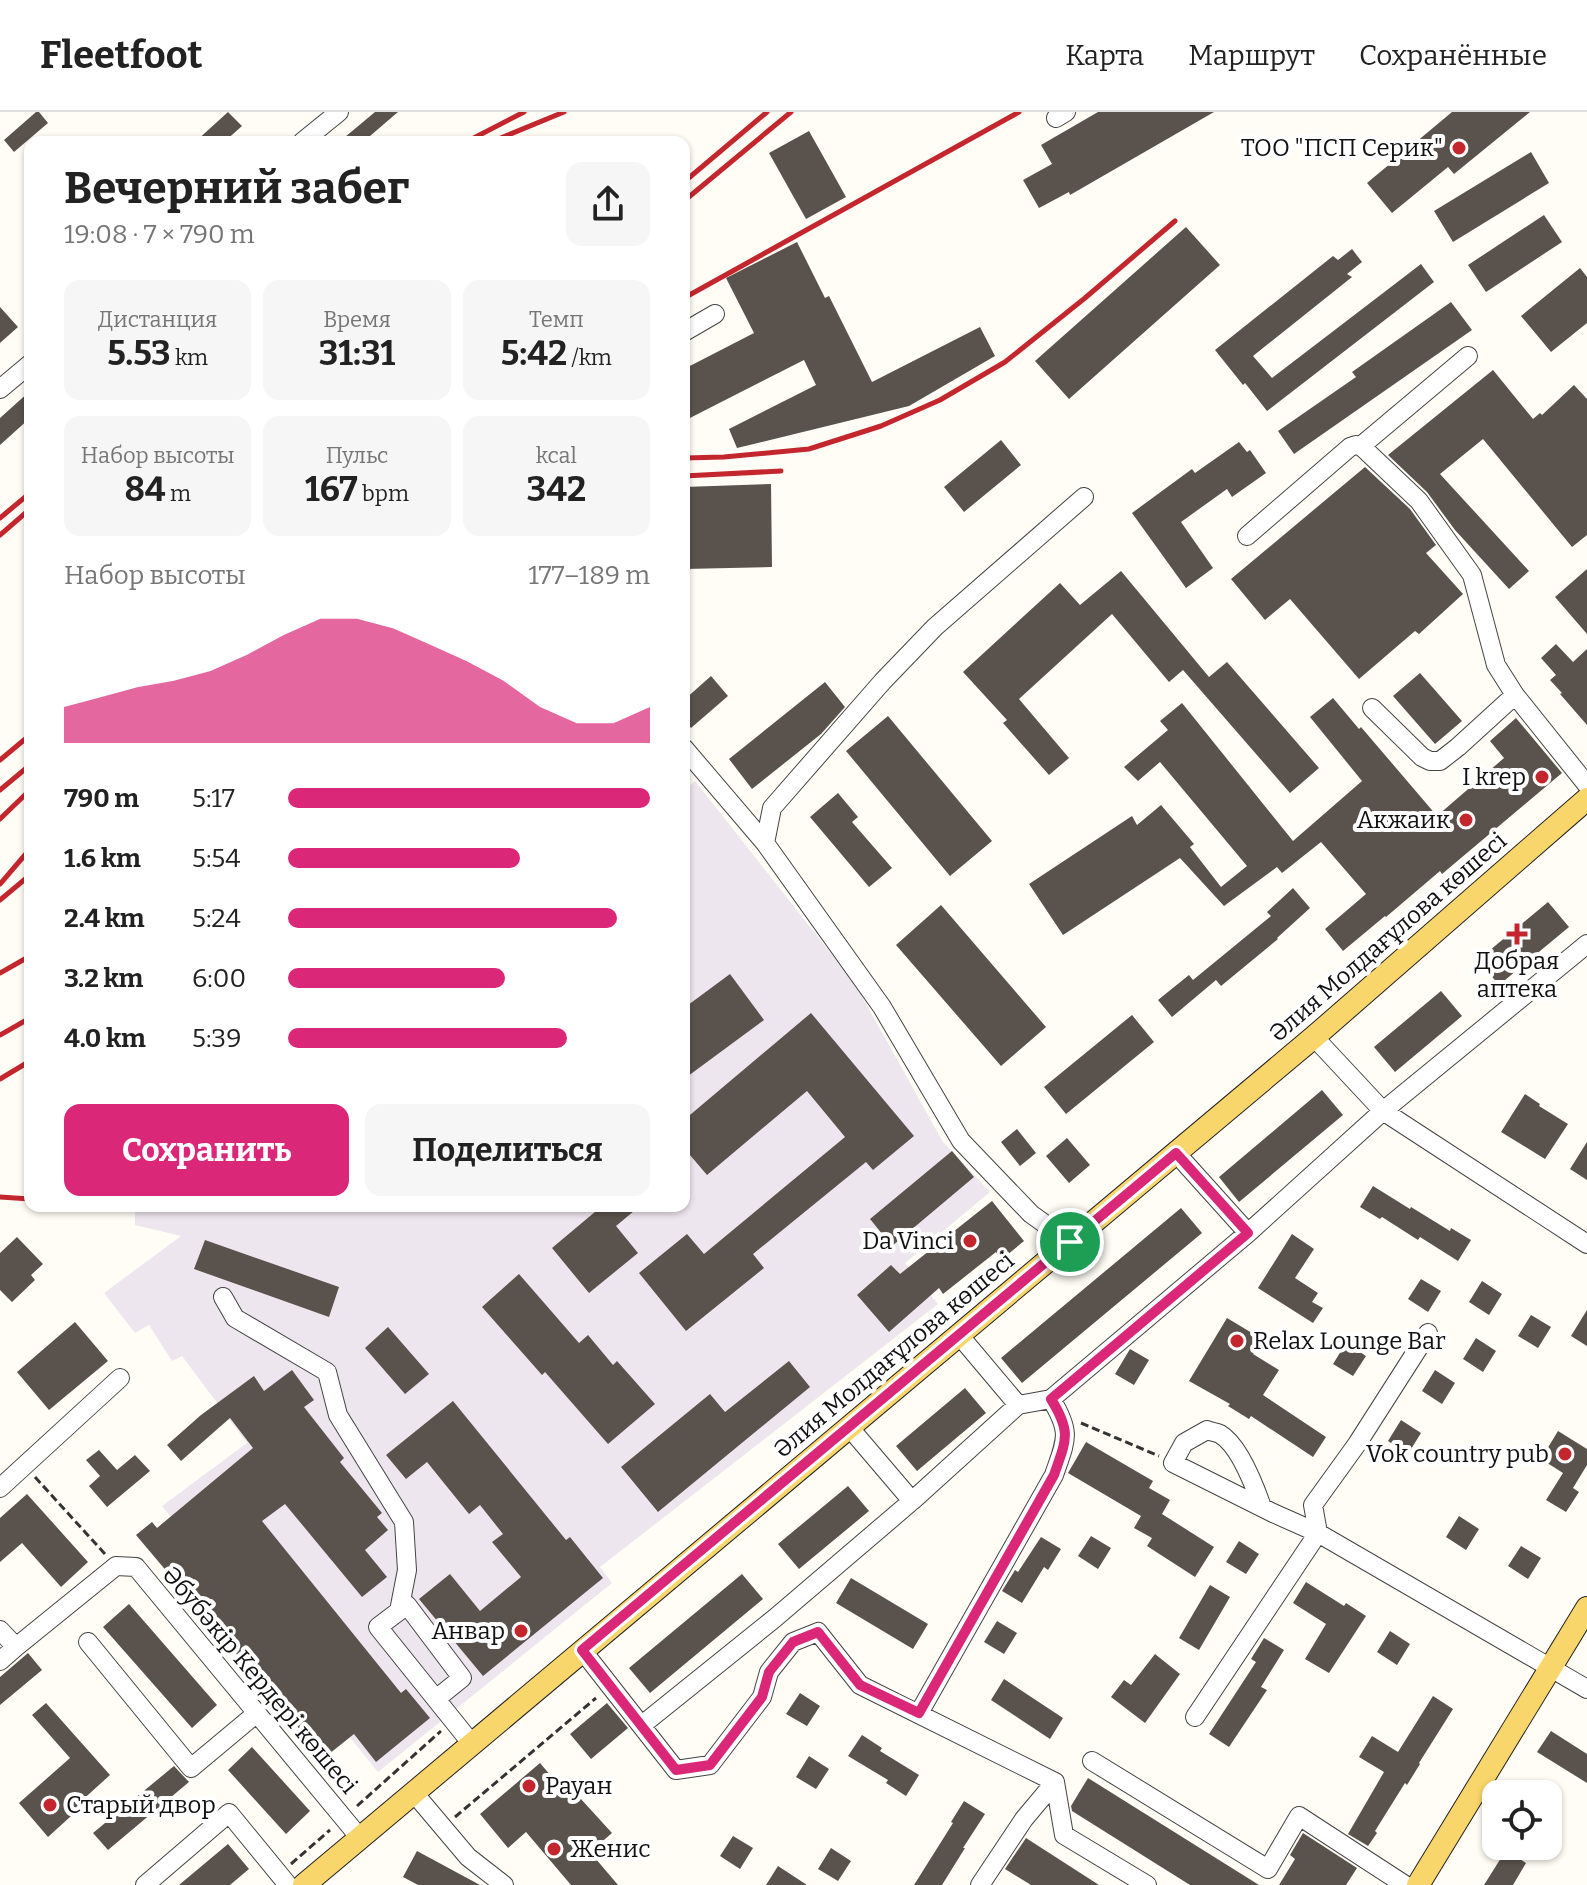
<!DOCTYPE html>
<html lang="ru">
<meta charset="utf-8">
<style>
body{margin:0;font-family:Bitter,serif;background:#f6f6f6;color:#222;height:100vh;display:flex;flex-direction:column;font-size:30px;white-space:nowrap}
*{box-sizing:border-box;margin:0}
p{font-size:26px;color:#767676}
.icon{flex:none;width:44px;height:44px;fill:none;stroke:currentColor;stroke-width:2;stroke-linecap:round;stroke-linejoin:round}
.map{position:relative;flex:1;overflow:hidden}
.drawer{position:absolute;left:24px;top:24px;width:666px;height:1076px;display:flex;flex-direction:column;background:#fff;border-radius:16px;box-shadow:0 2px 6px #0004}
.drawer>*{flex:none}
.tools{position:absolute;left:1482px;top:1668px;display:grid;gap:16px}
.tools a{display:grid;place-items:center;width:80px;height:80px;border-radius:16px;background:#fff;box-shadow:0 2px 6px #0004;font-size:40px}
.pin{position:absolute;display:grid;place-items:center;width:68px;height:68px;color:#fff;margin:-34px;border:4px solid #fff;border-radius:50%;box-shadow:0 2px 8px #0007}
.round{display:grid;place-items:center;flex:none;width:84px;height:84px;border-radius:16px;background:#f6f6f6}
.head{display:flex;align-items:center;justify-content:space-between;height:136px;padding:0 40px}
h1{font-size:44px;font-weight:700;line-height:60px}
.metrics{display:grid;grid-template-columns:repeat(3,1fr);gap:12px;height:136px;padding:8px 40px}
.metrics div{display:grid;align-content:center;border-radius:16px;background:#f6f6f6;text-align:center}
.metrics b{font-size:34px;font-weight:700}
.metrics small{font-size:22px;font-weight:400}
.metrics p{font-size:22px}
.chart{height:224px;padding:16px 40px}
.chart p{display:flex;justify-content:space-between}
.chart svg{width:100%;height:144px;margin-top:8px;fill:#db2777;opacity:.7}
.button{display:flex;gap:16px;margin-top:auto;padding:16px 40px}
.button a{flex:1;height:92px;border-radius:16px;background:#db2777;color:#fff;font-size:32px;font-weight:700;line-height:92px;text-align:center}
.button a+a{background:#f6f6f6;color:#222}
ul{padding:0 40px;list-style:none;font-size:26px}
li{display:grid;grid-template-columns:128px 96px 1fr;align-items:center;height:60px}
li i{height:20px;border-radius:10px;background:#db2777}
header{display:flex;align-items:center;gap:48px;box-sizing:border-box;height:112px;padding:0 40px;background:#fff;border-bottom:2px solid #e0e0e0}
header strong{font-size:38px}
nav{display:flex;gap:44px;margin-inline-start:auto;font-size:28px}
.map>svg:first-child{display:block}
</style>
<header>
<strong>Fleetfoot</strong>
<nav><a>Карта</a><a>Маршрут</a><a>Сохранённые</a></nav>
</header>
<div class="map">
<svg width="1587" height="1773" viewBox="0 0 1587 1773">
<rect width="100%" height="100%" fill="#fffdf5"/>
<path fill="#eee6ef" d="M695,669L855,872L943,1030L990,1080L905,1151L938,1192L600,1455L612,1471L378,1660L162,1394L247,1331L182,1244L172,1249L149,1213L135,1221L104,1181L181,1124L135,1113V1094H684V679Z"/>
<path fill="#5a524d" d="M36,0H39L48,11L14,40L4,28Z
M228,0L242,14L224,30H195Z
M375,0H398L363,30H339Z
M1098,0H1214L1070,83L1069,80L1039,96L1023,68L1052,52L1041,33Z
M1452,0H1530L1454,62L1448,55L1392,101L1367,71Z
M809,19L846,85L806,107L769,41Z
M1531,40L1549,71L1453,130L1434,99Z
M1544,103L1562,130L1486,180L1468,153Z
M1186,115L1220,153L1069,287L1035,249Z
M797,130L825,186L829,184L872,270L980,215L995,244L909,294L737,336L729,317L816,273L804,248L684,309V257L754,221L726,166Z
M1352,137L1362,150L1347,162L1352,165L1253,244L1272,266L1421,152L1434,170L1267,299L1245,271L1243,273L1215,238L1333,144L1338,148Z
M1580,156L1587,165V211L1551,240L1521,204Z
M1451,190L1472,218L1294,342L1278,319L1356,265L1352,260Z
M0,195L18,215L0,231Z
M1493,258L1533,307L1540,301L1542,303L1574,273L1587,287V423L1572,435L1483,327L1440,362L1529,459L1509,477L1455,418L1427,380L1388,343Z
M30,279V306L0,333V306Z
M1001,328L1021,353L964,400L944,375Z
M1239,330L1247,340L1250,338L1266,361L1232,385L1227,377L1181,410L1213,456L1186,476L1132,401L1192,357L1195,361Z
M1365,355L1410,397L1436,433L1426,441L1463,482L1419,522L1415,519L1359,567L1290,487L1265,508L1231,467Z
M771,372L772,455L684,457V375Z
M1587,457V522L1555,485Z
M1121,459L1209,565L1227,550L1319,656L1290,681L1183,558L1169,570L1112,502L1019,587L1069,646L1049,663L1003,611L1007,608L963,560L1060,471L1080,493Z
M1556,532L1573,550L1587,537V613L1560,582L1562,581L1550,568L1556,563L1541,546Z
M1420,561L1462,609L1435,632L1393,584Z
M711,564L728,584L691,616L684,608V588Z
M825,570L845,595L821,622L752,677L729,647Z
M1333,586L1359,617L1361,615L1437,704L1504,646L1490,629L1516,606L1562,661L1442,762L1440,759L1386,805L1385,804L1343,839L1325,817L1366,782L1321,730L1282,761L1277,755L1224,794L1180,746L1063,823L1029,772L1132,704L1137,713L1161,693L1194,732L1190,735L1221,775L1247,754L1160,650L1138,669L1124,655L1168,618L1160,609L1182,591L1293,729L1362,669L1310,605Z
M888,604L992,729L950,764L846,639Z
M838,681L858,705L852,710L892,756L869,775L810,705Z
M1293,776L1310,796L1277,826L1278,827L1221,874L1216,868L1172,905L1158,888L1189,863L1193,868L1271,804L1267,800Z
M1548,790L1569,815L1499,873L1478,848Z
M941,793L1046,915L1001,954L896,833Z
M730,862L764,908L684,967V896Z
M1441,879L1462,904L1395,960L1374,935Z
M811,901L914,1024L873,1058L866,1050L753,1142L764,1156L686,1219L639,1161L687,1122L704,1142L845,1025L807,979L707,1063L684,1036V1008Z
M1132,903L1154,930L1066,1002L1044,975Z
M1322,978L1343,1003L1239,1090L1219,1065Z
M1525,982L1540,992L1539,994L1568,1012L1545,1047L1501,1020Z
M1017,1017L1036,1041L1020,1054L1001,1030Z
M1067,1026L1090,1053L1069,1071L1046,1044Z
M1587,1030V1068L1570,1057Z
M952,1039L974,1065L892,1134L870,1107Z
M1373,1074L1410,1097L1411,1095L1450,1119L1451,1116L1471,1128L1458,1149L1420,1125L1418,1128L1382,1105L1380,1107L1360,1095Z
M992,1089L1024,1129L1001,1148L996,1140L943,1182L939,1176L889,1220L857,1183L891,1153L900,1162Z
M602,1094H640L616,1114L638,1141L589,1181L552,1136Z
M1181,1096L1202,1121L1022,1271L1001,1246Z
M1292,1122L1314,1137L1295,1166L1318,1181L1312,1190L1323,1196L1313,1211L1258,1176Z
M17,1125L43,1152L31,1163L35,1168L12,1190L0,1178V1141Z
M205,1128L339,1175L329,1205L194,1157Z
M519,1162L579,1231L588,1223L613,1253L617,1249L655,1292L608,1332L545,1260L542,1263L482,1195Z
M1421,1167L1441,1179L1428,1200L1408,1187Z
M1482,1169L1502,1182L1489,1203L1469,1190Z
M1587,1198V1234L1571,1224Z
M1531,1203L1551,1215L1538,1236L1518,1224Z
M1227,1206L1262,1227L1253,1242L1279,1258L1263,1283L1326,1325L1313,1345L1251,1304L1249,1307L1228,1294L1230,1292L1189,1269Z
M75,1210L108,1249L49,1298L17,1260Z
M388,1215L429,1262L405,1282L365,1236Z
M1476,1226L1496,1239L1483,1260L1463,1247Z
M1346,1231L1366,1244L1353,1264L1333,1252Z
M1130,1237L1149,1248L1134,1273L1115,1262Z
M789,1249L810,1275L658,1400L621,1355L710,1282L725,1300Z
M292,1258L314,1288L304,1295L344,1346L340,1350L382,1401L377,1405L388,1418L365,1438L387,1465L362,1485L285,1392L262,1409L401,1581L406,1577L430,1606L376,1650L354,1622L324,1646L136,1423L152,1410L157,1416L253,1336L230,1306L181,1349L167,1333L201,1303L254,1264L264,1279Z
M1435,1258L1455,1271L1442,1292L1422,1279Z
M965,1276L986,1301L917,1359L896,1334Z
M453,1289L566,1428L570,1425L603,1466L483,1564L419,1487L450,1462L480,1499L521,1465L492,1430L503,1422L480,1393L469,1402L427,1350L406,1367L386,1343Z
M1401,1308L1421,1321L1408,1342L1388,1329Z
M1558,1319L1587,1337V1353L1573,1376L1579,1380L1566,1400L1546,1388L1563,1361L1541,1347Z
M1086,1330L1153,1369L1149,1376L1170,1388L1162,1402L1214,1435L1195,1465L1147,1434L1152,1426L1134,1416L1141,1404L1068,1361Z
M99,1338L117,1358L135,1343L150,1359L107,1395L89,1374L100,1364L86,1348Z
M848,1374L869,1399L799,1457L778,1432Z
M27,1382L88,1450L61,1475L22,1431L0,1450V1406Z
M1459,1404L1479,1417L1466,1438L1446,1425Z
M1091,1424L1111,1436L1098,1457L1078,1444Z
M1041,1425L1061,1437L1048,1458L1044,1455L1022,1491L1002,1479L1015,1458L1018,1460Z
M1239,1429L1259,1442L1246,1462L1226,1450Z
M1521,1434L1541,1446L1528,1467L1508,1454Z
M742,1462L763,1487L650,1581L629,1556Z
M851,1466L928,1512L913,1537L836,1491Z
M1306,1470L1344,1494L1346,1491L1366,1504L1329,1561L1305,1547L1326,1512L1293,1491Z
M1210,1473L1230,1485L1199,1538L1179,1526Z
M129,1492L217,1593L192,1616L103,1515Z
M997,1509L1017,1521L1004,1542L984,1530Z
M1390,1519L1410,1532L1397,1553L1377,1540Z
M1264,1526L1284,1538L1261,1575L1267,1578L1229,1635L1209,1622L1256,1550L1251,1547Z
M28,1541L42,1558L0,1593V1565Z
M1155,1542L1180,1562L1145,1611L1111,1585L1124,1568L1131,1573Z
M1004,1567L1063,1606L1050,1627L991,1588Z
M800,1581L820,1594L807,1614L786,1602Z
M1433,1584L1453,1597L1419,1651L1420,1652L1407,1673L1405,1671L1375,1719L1377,1721L1368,1734L1348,1722L1384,1660L1359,1645L1372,1624L1398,1640Z
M46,1591L110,1663L78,1692L81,1695L48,1725L19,1691L70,1646L32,1603Z
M607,1591L628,1616L591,1647L570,1622Z
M1551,1619L1587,1642V1671L1537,1640Z
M862,1623L882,1636L880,1639L919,1663L906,1684L886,1671L888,1668L848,1644Z
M252,1635L310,1699L286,1722L228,1658Z
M809,1644L829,1657L816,1677L796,1665Z
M540,1651L574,1691L580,1686L612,1721L590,1740L618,1773H571L526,1720L508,1736L480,1702Z
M174,1654L189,1670L108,1738L93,1721Z
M1088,1666L1259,1773H1190L1072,1699L1071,1694Z
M964,1689L985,1702L963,1736H965L942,1773H914L953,1711L951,1710Z
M1303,1721L1357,1756L1346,1773H1279L1295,1747L1290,1743Z
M733,1724L753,1736L740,1757L720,1744Z
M1026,1726L1099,1773H1031L1005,1757Z
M228,1732L249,1757L230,1773H179Z
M831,1736L851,1749L838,1769L818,1757Z
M1506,1738L1526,1751L1513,1773H1484Z
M417,1739L480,1773H418L403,1765Z
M778,1754L807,1773H766Z"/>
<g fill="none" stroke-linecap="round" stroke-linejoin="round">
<g stroke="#444" stroke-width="20">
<path id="minor" d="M1056,6L1066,0
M302,30L339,0
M684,220L715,202
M0,277L30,252
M1361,334L1468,244
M1247,424L1350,335L1356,333L1361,334L1419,389L1472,463L1496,553L1515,583L1587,673
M1372,596L1422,645L1430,649H1440L1458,635L1515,583
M684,636L765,731L882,895L961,1029L1031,1102L1070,1130
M765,731L772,696L883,569L935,515L1084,385
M1314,925L1383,999L1587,1132
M1176,1041L1248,1121L1383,999L1587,832
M223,1185L235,1206L327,1260L338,1303L404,1410L407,1458L399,1499
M1018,1293L1051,1287L1248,1121
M0,1376L120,1266
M912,1389L1018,1293L959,1223
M1262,1395C1255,1375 1239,1333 1220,1322C1216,1320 1211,1320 1207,1318L1184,1331L1173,1351L1273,1401L1318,1421L1587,1577
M0,1518L16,1535L116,1454L136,1455L360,1726
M88,1530L191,1656L257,1601
M582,1538L676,1658L710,1653L762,1585L769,1560L793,1530L818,1520L860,1573L1055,1670L1064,1723L1147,1773
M0,1549L16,1535
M436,1587L462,1566L407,1493L378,1515L472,1632
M919,1601L1054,1363C1066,1328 1072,1321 1051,1287
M1195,1605L1318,1421L1313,1393L1357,1332L1428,1221
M642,1613L775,1506L912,1389L849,1315
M1092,1649L1268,1757L1299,1704L1405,1773
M414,1681L468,1745L504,1773
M145,1773L229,1701L288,1773
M980,1773L1024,1707L1055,1670"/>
</g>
<g stroke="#222" stroke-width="24">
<path id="major" d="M304,1773L1314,925L1587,687
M1418,1773L1587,1496"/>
</g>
<path stroke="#333" stroke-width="3" stroke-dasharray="8 4" stroke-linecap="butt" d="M1081,1311L1159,1344
M35,1365L105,1442
M357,1694L441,1619
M455,1705L596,1586
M291,1752L330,1718"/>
<use href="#minor" stroke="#fff" stroke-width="18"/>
<use href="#major" stroke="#f9d66b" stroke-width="22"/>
<path stroke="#c4262e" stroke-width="5" d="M466,30L524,0
M491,30L564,0
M684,70L767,0
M684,89L791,0
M684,186L1019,0
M684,346L724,345L809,337L881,314L940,288L1005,250L1085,186L1175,109
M684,364L781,359
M0,406L30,381
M0,423L30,397
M0,648L30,623
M0,678L30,653
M0,707L30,678
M0,772L30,737
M0,788L30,763
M0,861L30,844
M0,923L30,906
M0,967L30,949
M0,1085L30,1087"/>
</g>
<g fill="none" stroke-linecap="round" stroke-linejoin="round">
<g stroke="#fff" stroke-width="16">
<path id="route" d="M1176,1041L1248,1121L1051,1287C1072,1321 1066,1328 1054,1363L919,1601L860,1573L818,1520L793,1530L769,1560L762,1585L710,1653L676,1658L582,1538Z"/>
</g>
<use href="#route" stroke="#db2777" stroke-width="10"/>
</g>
<g fill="#c4262e" stroke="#fff" stroke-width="3">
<circle cx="1459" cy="36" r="8"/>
<circle cx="1542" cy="665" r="8"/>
<circle cx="1466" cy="708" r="8"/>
<path d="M1513 810h8v8h8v8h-8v8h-8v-8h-8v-8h8z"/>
<circle cx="970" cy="1129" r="8"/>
<circle cx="1237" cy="1229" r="8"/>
<circle cx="1565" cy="1342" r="8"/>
<circle cx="521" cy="1519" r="8"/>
<circle cx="529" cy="1674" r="8"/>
<circle cx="50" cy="1693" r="8"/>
<circle cx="554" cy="1737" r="8"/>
</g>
<g text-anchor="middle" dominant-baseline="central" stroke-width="8" stroke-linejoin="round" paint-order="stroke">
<g font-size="24" fill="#111" stroke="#fff" text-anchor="end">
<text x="1443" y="36">ТОО "ПСП Серик"</text>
<text x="1526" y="665">I krep</text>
<text x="1450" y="708">Акжаик</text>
<text x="1517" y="849" text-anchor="middle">Добрая<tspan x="1517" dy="28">аптека</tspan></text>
<text x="954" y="1129">Da Vinci</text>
<text x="1253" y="1229" text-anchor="start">Relax Lounge Bar</text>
<text x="1549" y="1342">Vok country pub</text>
<text x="505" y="1519">Анвар</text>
<text x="545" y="1674" text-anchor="start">Рауан</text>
<text x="66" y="1693" text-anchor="start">Старый двор</text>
<text x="570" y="1737" text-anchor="start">Женис</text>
</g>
<g font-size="24" fill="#111" stroke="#fff">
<text transform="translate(1388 825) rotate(-41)">Әлия Молдағұлова көшесі</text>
<text transform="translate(894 1243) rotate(-40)">Әлия Молдағұлова көшесі</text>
<text transform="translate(260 1568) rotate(50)">Әбубәкір Кердері көшесі</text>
</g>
</g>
</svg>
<div class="tools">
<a><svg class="icon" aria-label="locate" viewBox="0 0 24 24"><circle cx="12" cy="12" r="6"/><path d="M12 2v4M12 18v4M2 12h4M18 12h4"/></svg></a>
</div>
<div class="pin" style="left:1070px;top:1130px;background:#1e9e55"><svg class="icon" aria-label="arrive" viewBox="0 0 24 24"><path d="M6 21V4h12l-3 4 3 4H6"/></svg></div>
<section class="drawer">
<div class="head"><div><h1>Вечерний забег</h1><p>19:08 · 7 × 790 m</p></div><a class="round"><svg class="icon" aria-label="share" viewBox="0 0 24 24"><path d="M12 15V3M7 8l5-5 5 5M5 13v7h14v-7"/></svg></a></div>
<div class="metrics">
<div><p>Дистанция</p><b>5.53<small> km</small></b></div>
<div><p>Время</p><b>31:31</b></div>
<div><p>Темп</p><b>5:42<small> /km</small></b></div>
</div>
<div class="metrics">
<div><p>Набор высоты</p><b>84<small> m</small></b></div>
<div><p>Пульс</p><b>167<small> bpm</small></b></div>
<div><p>kcal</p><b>342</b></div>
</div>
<div class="chart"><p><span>Набор высоты</span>177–189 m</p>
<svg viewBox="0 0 160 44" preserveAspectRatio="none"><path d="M0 44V33L10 30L20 27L30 25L40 22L50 17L60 11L70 6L80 6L90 9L100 14L110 19L120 25L130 33L140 38L150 38L160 33V44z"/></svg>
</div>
<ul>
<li><b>790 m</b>5:17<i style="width:100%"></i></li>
<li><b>1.6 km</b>5:54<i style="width:64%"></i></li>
<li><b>2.4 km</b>5:24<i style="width:91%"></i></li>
<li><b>3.2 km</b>6:00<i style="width:60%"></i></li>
<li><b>4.0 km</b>5:39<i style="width:77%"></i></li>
</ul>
<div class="button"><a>Сохранить</a><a>Поделиться</a></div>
</section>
</div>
